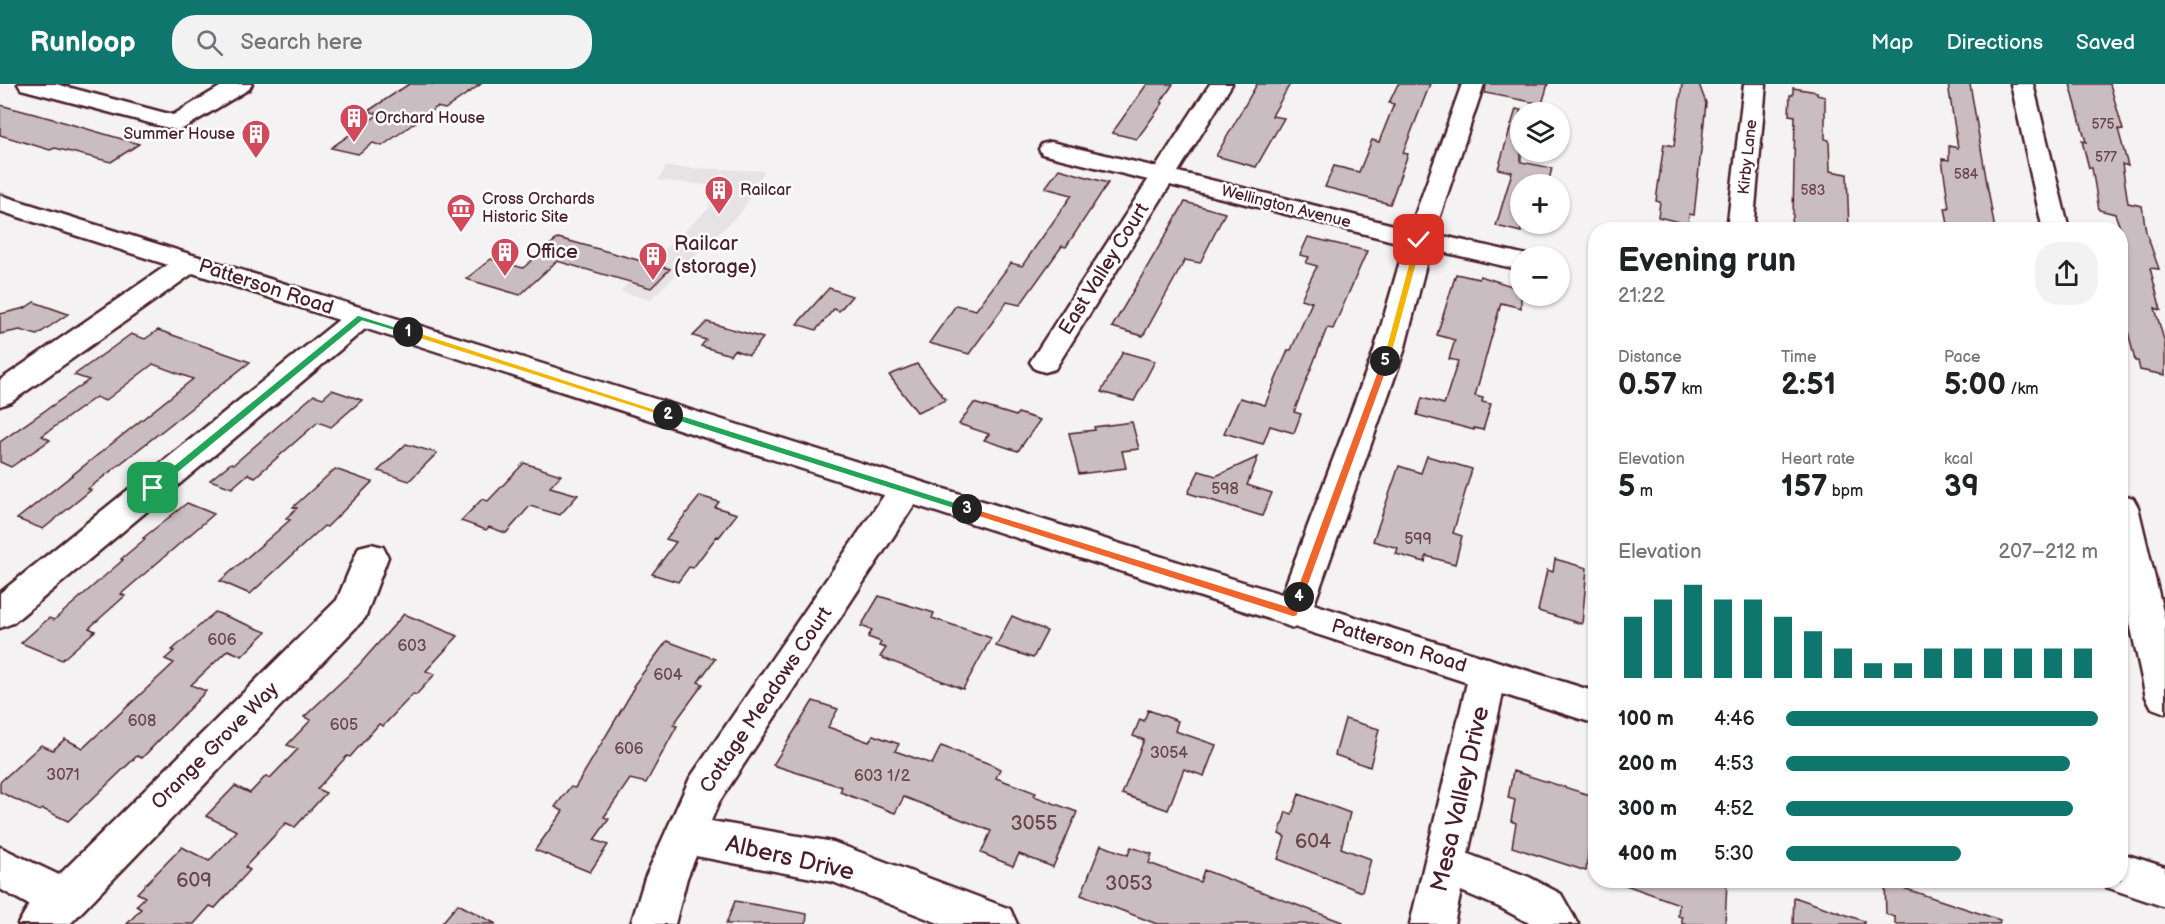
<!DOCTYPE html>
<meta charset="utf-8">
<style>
body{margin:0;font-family:"Balsamiq Sans",sans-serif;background:#f2f2f2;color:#202124;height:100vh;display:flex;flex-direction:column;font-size:22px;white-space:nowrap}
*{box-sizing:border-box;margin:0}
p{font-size:20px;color:#757577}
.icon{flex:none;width:33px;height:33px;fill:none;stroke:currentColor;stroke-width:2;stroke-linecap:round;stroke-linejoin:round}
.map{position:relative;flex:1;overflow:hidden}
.sheet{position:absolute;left:1588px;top:138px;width:540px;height:666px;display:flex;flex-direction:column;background:#fff;border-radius:24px;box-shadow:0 2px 4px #0004}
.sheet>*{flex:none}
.buttons{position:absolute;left:1510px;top:18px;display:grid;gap:12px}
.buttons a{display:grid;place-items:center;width:60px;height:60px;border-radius:50%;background:#fff;box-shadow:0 2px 4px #0004;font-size:30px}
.pin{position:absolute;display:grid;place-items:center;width:51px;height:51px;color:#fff;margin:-26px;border-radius:12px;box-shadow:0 3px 9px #0006}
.km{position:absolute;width:30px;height:30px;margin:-15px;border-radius:50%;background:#222;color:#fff;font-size:16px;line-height:30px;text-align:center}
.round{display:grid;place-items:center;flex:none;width:63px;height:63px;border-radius:24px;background:#f2f2f2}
.head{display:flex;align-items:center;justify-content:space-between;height:102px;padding:0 30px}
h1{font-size:33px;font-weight:600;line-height:45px}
.figures{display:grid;grid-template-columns:repeat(3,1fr);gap:9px;height:102px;padding:6px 30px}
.figures div{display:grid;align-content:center}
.figures b{font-size:30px;font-weight:600}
.figures small{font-size:16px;font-weight:400}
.figures p{font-size:16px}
.chart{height:168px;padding:12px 30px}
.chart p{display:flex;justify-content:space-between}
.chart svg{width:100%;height:108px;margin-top:6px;stroke:#0f766e;stroke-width:6}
ul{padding:0 30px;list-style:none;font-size:20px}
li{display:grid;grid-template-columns:96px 72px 1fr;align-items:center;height:45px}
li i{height:15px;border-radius:8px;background:#0f766e}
header{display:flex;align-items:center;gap:36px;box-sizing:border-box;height:84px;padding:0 30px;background:#0f766e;color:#fff}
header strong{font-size:28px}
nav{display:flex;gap:33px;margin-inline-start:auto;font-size:21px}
.search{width:420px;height:54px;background:#f2f2f2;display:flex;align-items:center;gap:15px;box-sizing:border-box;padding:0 21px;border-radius:24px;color:#757577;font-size:22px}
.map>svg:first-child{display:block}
</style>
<header>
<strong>Runloop</strong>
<div class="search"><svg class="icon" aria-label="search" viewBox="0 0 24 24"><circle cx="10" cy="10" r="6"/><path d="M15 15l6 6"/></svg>Search here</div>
<nav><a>Map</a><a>Directions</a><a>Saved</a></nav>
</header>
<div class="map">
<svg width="2165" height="840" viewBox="0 0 2165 840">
<rect width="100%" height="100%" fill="#f4f2f2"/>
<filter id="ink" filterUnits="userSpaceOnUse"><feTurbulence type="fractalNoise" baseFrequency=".0167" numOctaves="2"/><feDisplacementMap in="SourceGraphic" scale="12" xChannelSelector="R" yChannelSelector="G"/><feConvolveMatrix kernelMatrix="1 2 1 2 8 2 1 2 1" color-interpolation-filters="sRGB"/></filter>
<g filter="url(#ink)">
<path fill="#e7e2e3" d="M666,83L764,87L742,127L650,216L620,207L710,123L707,101L658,96Z"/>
<path fill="#cabdc1" stroke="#4a1f2b" stroke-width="1.5" d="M409,0H481L445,25L437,23L382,62L373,59L358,70L331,64L379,30L368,27Z
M1147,0H1173L1161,18L1163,19L1137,55L1112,49Z
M1257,0H1290L1272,32L1284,34L1256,83L1216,72Z
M1398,0H1430L1403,69L1408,70L1390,120L1325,103L1334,82L1359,88L1372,56L1379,58L1394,20L1389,19Z
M1486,0H1548L1542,20L1485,9Z
M1682,0H1699L1706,19L1694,131L1689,130L1688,140L1658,133L1660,118L1656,117L1664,60L1674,62Z
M1948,0H1970L1995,146H1949L1945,124H1949L1942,75L1949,76V62L1958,64Z
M2070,0H2110L2123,46L2118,45L2128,82L2122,80L2128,119L2142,122L2146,148L2159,185L2150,184L2161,226L2155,224L2165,260V291L2140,286L2138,277H2135L2121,218V146L2115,130L2099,126L2092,84H2089L2082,57L2086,58Z
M1793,4L1817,8V11L1825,13V55L1829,56L1830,87L1847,90L1849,146H1789L1793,133L1795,32L1789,31L1790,11H1793Z
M0,21L53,35L139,60L111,78L55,64L50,66L0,51Z
M1516,25L1521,26V78L1552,84L1548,100H1521V148L1496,142L1512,88L1498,85Z
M1059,85L1108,99L1066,163L1062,162L1020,221L1007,218L969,270L929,259L956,221L976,226L1011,179L1022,182L1072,111L1045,104Z
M1185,118L1225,129L1200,179L1185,176L1143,252L1112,243Z
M1308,153L1367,167L1333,245L1327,244L1294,328L1301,330L1294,349L1270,342L1263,360L1224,349L1240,314L1265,321L1288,266H1291L1312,218L1301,215L1317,182L1306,179L1309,173L1300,171Z
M558,154L573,158L670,185L651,204L557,177L520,211L466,195L491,175L523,184Z
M1456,190L1479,195L1480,192L1521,205V224L1501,219L1475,312L1483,314L1482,318L1491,320L1483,346L1474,344V346L1417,331L1422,314L1444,320L1458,277L1449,275L1455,256L1437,251Z
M829,204L852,212L839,227L834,225L816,246L797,240Z
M34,218L68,230L37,251L20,246L0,250V230L25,224Z
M707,238L763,254L749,271L734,266L730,271L701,262L706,256L693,252Z
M158,246L250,278L88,405L91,406L43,445L17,435L193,295L153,280L105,317L96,313L42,352L50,356L11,383L0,378V358L89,296L74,291L112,264L131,250L145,255Z
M1123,268L1155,277L1134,317L1101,308Z
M917,280L946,316L917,328L889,291Z
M332,306L362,316L331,343L318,338L255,393L248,390L232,404L210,396L231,379L234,380L314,311L323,314Z
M974,319L1016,332L1018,329L1040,336L1018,367L984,356L989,350L959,340Z
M1132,338L1139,365L1122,367L1126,384L1079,390L1069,349L1095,346L1094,343Z
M406,360L437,369L409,397L378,387Z
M1427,372L1472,385L1453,449L1462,452L1455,480L1426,472L1425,478L1396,470L1398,464L1373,457L1399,382L1421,389Z
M1258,373L1247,401L1272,409L1262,432L1188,409L1199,387L1216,392Z
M524,379L561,391L550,403L578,411L560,431L530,422L506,449L489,443L486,446L461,437L482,415L488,417Z
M335,385L372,398L327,443L324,442L250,510L220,497L290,436L286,434L297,424L293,423Z
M700,412L719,418L715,423L737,430L719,453L717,452L693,484L689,483L678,498L652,490L676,458L666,455Z
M187,419L214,430L121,510L125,512L89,544L95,547L62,576L21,559L49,534L54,536L123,476L121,475L145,455L143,454Z
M1555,475L1587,484L1582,540L1538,527L1547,486L1553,488Z
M879,512L934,529L932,534L991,554L963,605L880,573L886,564L879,562L881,558L868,553L872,546L861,542Z
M215,528L266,548L242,572L228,566L191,601L206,607L142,674L137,672L87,720H86L68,737L43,725L40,727L0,708V698L41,661L53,666L65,655L83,664L174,579L165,575L174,567L172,566Z
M404,530L458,552L426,587L435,590L416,611L413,610L383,642L379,640L350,673L347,672L317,705L326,709L295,743L286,739L245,783L250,786L215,824L210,822L194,840H127L141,825L136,822L145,813L137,809L182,763L209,777L237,747L206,732L235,702L250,709L266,692L270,694L298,665L287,661L311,636L304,633L359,581Z
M1012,532L1047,547L1033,574L996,562Z
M667,557L715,575L698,598L703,600L673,641L677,642L646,699L630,695L604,733L609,735L594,756L608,761L590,788L535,766L563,727L555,723L570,703L575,704L635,603L633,602Z
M813,617L838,625L828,643L869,658L873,651L899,660L895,667L932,680L941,662L990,680L1000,685L996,694L1036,709L1034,712L1077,728L1053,783L1019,770L1013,782L981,769L991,747L904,713L895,729L840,708L842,703L773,681Z
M1148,626L1178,637L1175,647L1216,661L1204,692L1184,685L1168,726L1122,710L1144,656L1133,652L1140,635L1144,637Z
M1345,635L1379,645L1370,683L1335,671Z
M1513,687L1596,713V765L1589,763L1586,787L1512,763L1516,739L1511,737L1515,716L1508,714Z
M1299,710L1350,729L1341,764L1371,775L1362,808L1278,775L1285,753L1279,750L1286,728L1292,730Z
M1101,761L1128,771L1131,763L1152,770L1149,779L1200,798L1204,786L1342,838L1341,840H1157L1081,811Z
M1620,796H1727L1725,840H1682V833L1678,832L1679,820L1620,799Z
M1885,798L2000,836L1999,840H1895V833L1886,830Z
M1794,813L1864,837V840H1793Z
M735,817L807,830L806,840H726Z
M458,820L496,840H441Z"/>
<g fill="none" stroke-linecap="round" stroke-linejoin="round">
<g stroke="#4a1f2b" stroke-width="5">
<path id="minor" d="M18,0H56L173,31L225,0H252L249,5L184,44L176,46L21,5Z
M1210,0H1232L1178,88L1410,145L1462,0H1484L1434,150L1531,172H1521V186L1430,165L1404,267L1311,529L1306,539L1293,544L1280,539L1275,529L1374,267L1405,160L1170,101L1055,285L1045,288L1035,285L1030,278L1148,96L1042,70L1039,65L1042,60L1051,58L1156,83Z
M1744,0H1766L1753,146H1727Z
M2011,0H2033L2069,146H2043Z
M189,171L199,173L203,179L199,185L11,318L0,322V296L179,173Z
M361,224L371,226L375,233L371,240L13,539L0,544V509L351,226Z
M906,394L918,397L922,406L918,415L719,718L711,737L833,758L1010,825L1017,840H941L833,798L696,772L687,794L675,840H631L645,794L690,694L894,397Z
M2121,410L2133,414L2138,423L2165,536V629L2152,624L2146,613L2121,498Z
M371,460L383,463L388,473L365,534L70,840H18L29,821L0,805V763L59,791L337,516L359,463Z
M1488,574L1501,579L1507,590L1468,770L1529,793L1561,810L1578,840H1531L1499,823L1461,807L1454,840H1410L1469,590L1475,579Z"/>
</g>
<g stroke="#4a1f2b" stroke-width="5">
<path id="major" d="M0,111L1596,608V640L0,127Z
M2121,769L2165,783V823L2106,803L2103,796H2121Z"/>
</g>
<use href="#minor" fill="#fff" fill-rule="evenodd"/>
<use href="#major" fill="#fff" fill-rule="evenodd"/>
</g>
</g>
<path fill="#22a559" stroke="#fff" stroke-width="1.5" d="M358,231L412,248L408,251L362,237L157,406H150V401Z"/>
<path fill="#f5b400" stroke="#fff" stroke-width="1.5" d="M405,246H411L673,331L668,334L665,333L405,250Z"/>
<path fill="#22a559" stroke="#fff" stroke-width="1.5" d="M668,327L970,423L972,425L967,429L665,333L664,331Z"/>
<path fill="#f0652b" stroke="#fff" stroke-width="1.5" d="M967,422L1290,523L1295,510H1303L1304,513L1297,532L1293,533L964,428L962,425Z"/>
<path fill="#f0652b" stroke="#fff" stroke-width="1.5" d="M1385,274L1390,277L1304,513L1303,516H1295L1294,513L1381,277Z"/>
<path fill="#f5b400" stroke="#fff" stroke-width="1.5" d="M1419,153L1423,156L1390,277L1382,279L1415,156Z"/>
<defs>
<g id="building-pin" transform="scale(1.5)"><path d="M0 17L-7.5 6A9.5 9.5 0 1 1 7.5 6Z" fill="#d1495b" stroke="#fff"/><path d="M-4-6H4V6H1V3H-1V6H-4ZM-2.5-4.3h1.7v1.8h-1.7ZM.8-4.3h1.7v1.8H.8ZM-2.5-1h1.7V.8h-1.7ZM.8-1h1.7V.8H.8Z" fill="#fff"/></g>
<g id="museum-pin" transform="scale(1.5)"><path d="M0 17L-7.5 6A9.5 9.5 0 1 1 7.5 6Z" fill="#d1495b" stroke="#fff"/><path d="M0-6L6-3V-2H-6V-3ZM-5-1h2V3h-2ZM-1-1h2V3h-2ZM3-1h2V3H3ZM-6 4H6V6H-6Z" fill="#fff"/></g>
</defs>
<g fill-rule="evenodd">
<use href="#building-pin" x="354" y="34"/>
<use href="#building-pin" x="256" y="50"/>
<use href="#building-pin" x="719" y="106"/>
<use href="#museum-pin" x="461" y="124"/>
<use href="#building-pin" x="505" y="168"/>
<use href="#building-pin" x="653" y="172"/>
</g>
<g text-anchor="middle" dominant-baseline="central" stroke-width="5" stroke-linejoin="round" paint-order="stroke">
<g font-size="14" fill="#6a4650">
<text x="2103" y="40">575</text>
<text x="2106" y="73">577</text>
<text x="1966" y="90">584</text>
<text x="1813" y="106">583</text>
</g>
<g font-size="16" fill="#4a1f2b" stroke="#fff" text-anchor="start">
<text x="375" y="34">Orchard House</text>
<text x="235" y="50" text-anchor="end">Summer House</text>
<text x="740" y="106">Railcar</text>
<text x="482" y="115">Cross Orchards<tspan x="482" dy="18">Historic Site</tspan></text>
</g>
<g font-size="16" fill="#4a1f2b" stroke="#fff">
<text transform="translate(1748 73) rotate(-84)">Kirby Lane</text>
<text transform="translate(1286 123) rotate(14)">Wellington Avenue</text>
</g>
<g font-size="16" fill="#6a4650">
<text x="1225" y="405">598</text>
<text x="1418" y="455">599</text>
<text x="222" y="556">606</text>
<text x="412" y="562">603</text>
<text x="668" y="591">604</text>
<text x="142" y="637">608</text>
<text x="344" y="641">605</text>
<text x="629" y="665">606</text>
<text x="1169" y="669">3054</text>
<text x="63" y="691">3071</text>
<text x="882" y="692">603 1/2</text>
</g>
<g font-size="20" fill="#4a1f2b" stroke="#fff" text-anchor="start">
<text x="674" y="160">Railcar<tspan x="674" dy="23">(storage)</tspan></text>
<text x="526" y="168">Office</text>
</g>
<g font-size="20" fill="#4a1f2b" stroke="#fff">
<text transform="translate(1104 185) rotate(-58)">East Valley Court</text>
<text transform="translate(266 203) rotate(18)">Patterson Road</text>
<text transform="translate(1399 562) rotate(17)">Patterson Road</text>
<text transform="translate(766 616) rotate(-56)">Cottage Meadows Court</text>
<text transform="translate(215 662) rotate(-45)">Orange Grove Way</text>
</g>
<g font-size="20" fill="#6a4650">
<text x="1034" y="740">3055</text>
<text x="1313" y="758">604</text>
<text x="194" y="797">609</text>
<text x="1129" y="800">3053</text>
</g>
<g font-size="24" fill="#4a1f2b" stroke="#fff">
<text transform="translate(1460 715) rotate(-77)">Mesa Valley Drive</text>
<text transform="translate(790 774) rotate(13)">Albers Drive</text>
</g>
</g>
</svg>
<div class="buttons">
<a><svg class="icon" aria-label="layers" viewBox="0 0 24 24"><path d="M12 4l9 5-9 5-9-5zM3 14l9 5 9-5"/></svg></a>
<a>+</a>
<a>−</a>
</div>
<div class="pin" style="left:153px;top:404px;background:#1e9e55"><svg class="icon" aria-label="arrive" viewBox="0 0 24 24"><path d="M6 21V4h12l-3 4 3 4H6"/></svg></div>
<div class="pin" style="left:1419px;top:156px;background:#d93025"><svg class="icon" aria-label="check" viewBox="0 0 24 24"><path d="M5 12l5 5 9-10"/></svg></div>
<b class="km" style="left:408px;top:248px">1</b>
<b class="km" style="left:668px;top:331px">2</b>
<b class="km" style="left:967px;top:425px">3</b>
<b class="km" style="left:1299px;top:513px">4</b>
<b class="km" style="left:1385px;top:277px">5</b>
<section class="sheet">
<div class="head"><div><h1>Evening run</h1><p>21:22</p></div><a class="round"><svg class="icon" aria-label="share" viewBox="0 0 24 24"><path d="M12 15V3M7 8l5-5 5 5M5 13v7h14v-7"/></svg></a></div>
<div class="figures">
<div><p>Distance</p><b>0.57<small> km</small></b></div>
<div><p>Time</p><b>2:51</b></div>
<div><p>Pace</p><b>5:00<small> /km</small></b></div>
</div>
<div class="figures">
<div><p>Elevation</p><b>5<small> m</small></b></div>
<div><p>Heart rate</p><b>157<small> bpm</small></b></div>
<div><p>kcal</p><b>39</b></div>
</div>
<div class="chart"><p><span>Elevation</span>207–212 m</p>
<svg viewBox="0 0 160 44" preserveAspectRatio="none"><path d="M5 44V19M15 44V12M25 44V6M35 44V12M45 44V12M55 44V19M65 44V25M75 44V32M85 44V38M95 44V38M105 44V32M115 44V32M125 44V32M135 44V32M145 44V32M155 44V32"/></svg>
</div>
<ul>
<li><b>100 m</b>4:46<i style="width:100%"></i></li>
<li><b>200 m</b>4:53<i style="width:91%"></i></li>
<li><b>300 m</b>4:52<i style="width:92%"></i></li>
<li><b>400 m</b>5:30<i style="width:56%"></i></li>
</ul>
</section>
</div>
